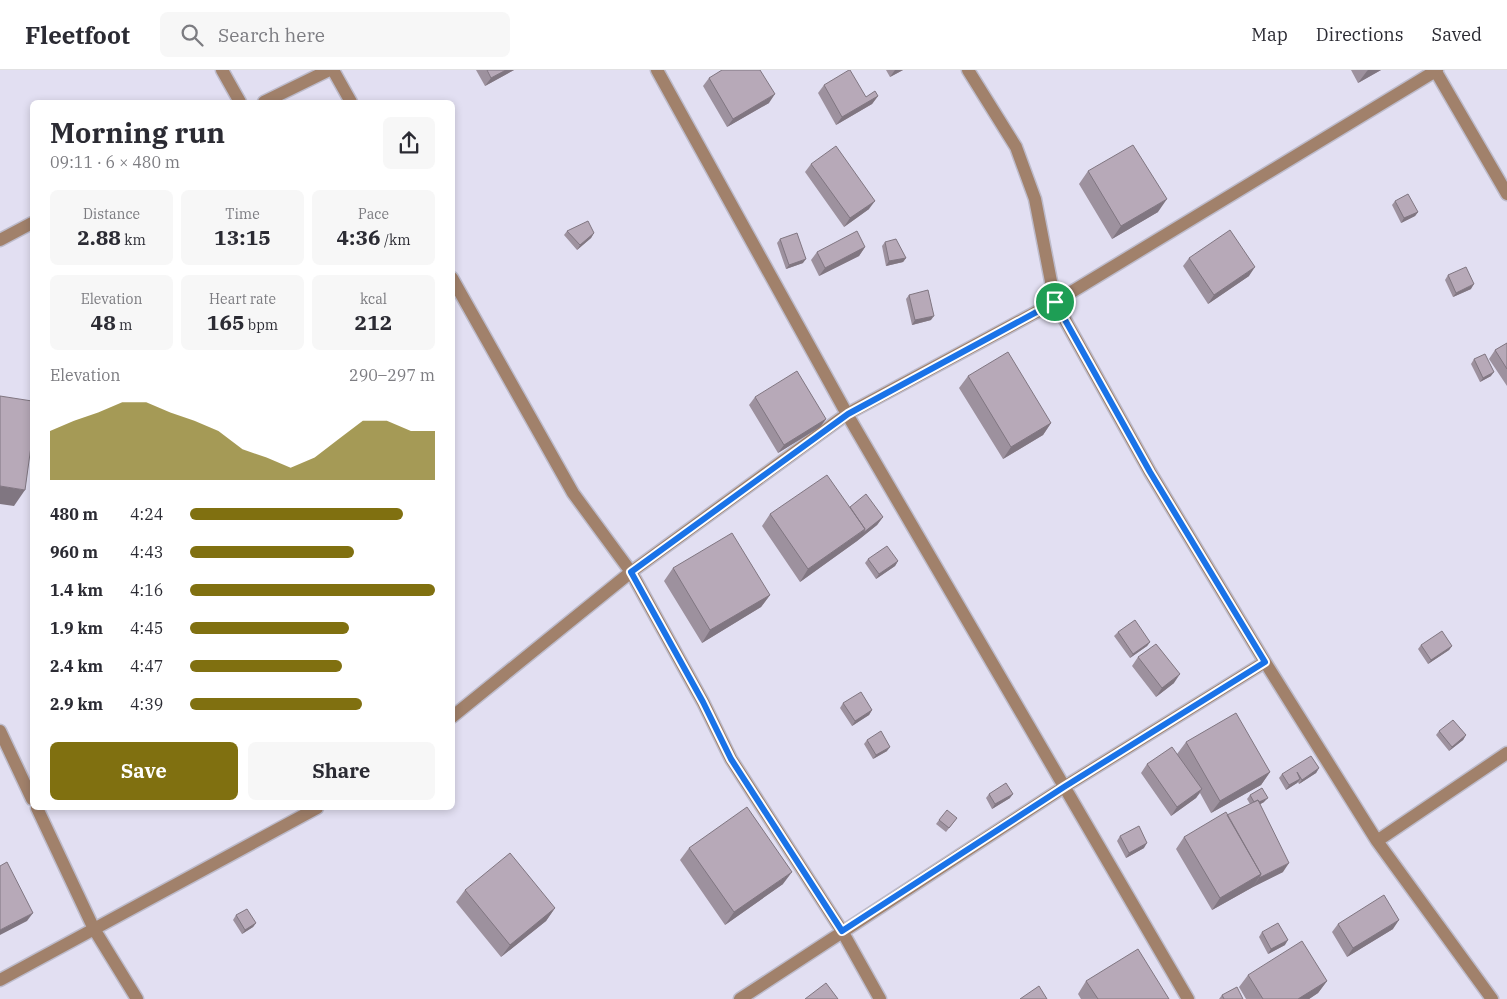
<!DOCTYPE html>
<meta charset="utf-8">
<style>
body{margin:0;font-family:"IBM Plex Serif",serif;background:#f7f7f7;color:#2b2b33;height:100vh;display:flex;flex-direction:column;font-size:19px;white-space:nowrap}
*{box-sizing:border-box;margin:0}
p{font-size:16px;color:#7c7c81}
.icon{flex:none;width:28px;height:28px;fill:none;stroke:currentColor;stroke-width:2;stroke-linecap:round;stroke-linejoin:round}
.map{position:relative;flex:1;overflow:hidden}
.panel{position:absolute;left:30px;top:30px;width:425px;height:710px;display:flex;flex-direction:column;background:#fff;border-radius:8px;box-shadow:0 2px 8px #0003}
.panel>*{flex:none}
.pin{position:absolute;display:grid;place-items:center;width:42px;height:42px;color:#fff;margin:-21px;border:2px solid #fff;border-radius:50%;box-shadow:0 1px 5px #0007}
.round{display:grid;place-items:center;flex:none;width:52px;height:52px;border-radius:8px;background:#f7f7f7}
.summary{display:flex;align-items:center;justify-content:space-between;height:85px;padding:0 20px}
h1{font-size:28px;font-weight:800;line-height:38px}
.stats{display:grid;grid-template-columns:repeat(3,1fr);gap:8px;height:85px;padding:5px 20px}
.stats div{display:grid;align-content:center;border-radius:8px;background:#f7f7f7;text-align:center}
.stats b{font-size:21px;font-weight:800}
.stats small{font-size:14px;font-weight:400}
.stats p{font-size:14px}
.chart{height:140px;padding:10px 20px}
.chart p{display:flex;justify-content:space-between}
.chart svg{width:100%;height:90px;margin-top:5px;fill:#807010;opacity:.7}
.cta{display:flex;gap:10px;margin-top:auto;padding:10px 20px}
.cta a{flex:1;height:58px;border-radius:8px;background:#807010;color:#fff;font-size:20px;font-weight:800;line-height:58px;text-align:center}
.cta a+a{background:#f7f7f7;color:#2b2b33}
ul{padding:0 20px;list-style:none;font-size:16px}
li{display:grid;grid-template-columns:80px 60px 1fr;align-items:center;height:38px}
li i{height:12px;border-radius:6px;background:#807010}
header{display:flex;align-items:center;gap:30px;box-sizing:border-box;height:70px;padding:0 25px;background:#fff;border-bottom:1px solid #e1e1e2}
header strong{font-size:24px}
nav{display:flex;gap:28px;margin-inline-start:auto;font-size:18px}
.search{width:350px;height:45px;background:#f7f7f7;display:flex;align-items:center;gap:12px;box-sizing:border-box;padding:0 18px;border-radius:8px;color:#7c7c81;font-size:19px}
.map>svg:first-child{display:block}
</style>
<header>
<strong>Fleetfoot</strong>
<div class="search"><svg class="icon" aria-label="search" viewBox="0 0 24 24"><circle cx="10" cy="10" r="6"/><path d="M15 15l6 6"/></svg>Search here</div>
<nav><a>Map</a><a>Directions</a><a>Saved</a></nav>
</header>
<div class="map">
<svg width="1507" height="929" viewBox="0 0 1507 929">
<rect width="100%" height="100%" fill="#e2dff2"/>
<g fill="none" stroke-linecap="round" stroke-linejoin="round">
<g stroke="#bdbbcb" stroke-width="15">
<path id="minor" d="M222,0L240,32
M333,0L351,32
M657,0L847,344L1188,929
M968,0L1016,77L1035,129L1055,232L1150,402L1265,592L1377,771L1492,929
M1435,0L1507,124
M264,32L329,0
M0,170L32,153
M452,208L573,423L631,502L703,632L731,689L842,861L880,929
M452,647L631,502L847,344L1055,232L1437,0
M0,661L32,729
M37,738L94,859L137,929
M1377,771L1507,683
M0,910L317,738
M740,929L1064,717L1265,592"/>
</g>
<use href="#minor" stroke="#a1816b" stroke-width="12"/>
</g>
<path fill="#9d919e" d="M476,0H514L485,16Z
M886,0H903L890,7Z
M1351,0H1381L1358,13Z
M709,8L769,33L727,57L703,16Z
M824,15L866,27L878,26L872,34L836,55L818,23Z
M811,94L869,139L844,157L805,102Z
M1088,101L1158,142L1112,169L1079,114Z
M1395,131L1418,142L1415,146L1401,153L1392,135Z
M567,161L594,163L591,168L577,180L564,165Z
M780,169L803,193L786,199L777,173Z
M885,172L906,188L903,192L886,196L882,176Z
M865,177L859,186L819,206L811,190L817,182Z
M1189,188L1249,206L1208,234L1183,196Z
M1448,205L1471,219L1453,227L1445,210Z
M909,225L931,250L912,255L906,229Z
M1507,273V316L1489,289L1495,280Z
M1474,289L1491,306L1480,312L1471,294Z
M968,306L1051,353L1043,365L1003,389L959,318Z
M755,327L826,349L820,357L778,383L749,335Z
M850,437L883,447L877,455L857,471L800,512L762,456L770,444Z
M868,489L898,491L895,496L876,509L865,493Z
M673,498L770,525L761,537L702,573L664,511Z
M1118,562L1150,572L1147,576L1130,588L1114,566Z
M1421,575L1452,576L1449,580L1428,594L1418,579Z
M1138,587L1174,613L1156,627L1132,596Z
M843,633L872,640L869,645L852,656L840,638Z
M1439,661L1466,665L1463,670L1449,681L1436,665Z
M867,670L887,681L873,689L864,674Z
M1186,672L1270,702L1261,715L1211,743L1200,723L1196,728L1171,746L1141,703L1147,694L1177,684Z
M1319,698L1316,703L1299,714L1298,712L1297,713L1286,720L1279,708L1282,704Z
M989,724L1010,728L992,739L986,728Z
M1250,725L1264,732L1260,734L1283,802L1253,817L1212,840L1176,779L1184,767L1250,734L1247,729Z
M957,748L946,762L936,754L939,750Z
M1120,766L1144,778L1126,788L1117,771Z
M689,778L783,814L725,855L680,790Z
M465,820L555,838L546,851L501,887L456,832Z
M236,845L256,853L253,857L242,864L233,850Z
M1338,854L1393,859L1347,887L1332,862Z
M1262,862L1285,875L1268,884L1259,867Z
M1248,905L1327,911L1318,923L1309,929H1246L1239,917Z
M1086,911L1169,929H1081L1078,924Z
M1222,925L1243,929H1219Z"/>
<path fill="#807681" d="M506,0H514L485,16L491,8Z
M895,0H903L890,7Z
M1368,0H1381L1358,13L1367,1Z
M775,24L769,33L727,57L733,49Z
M878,26L872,34L836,55L842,47Z
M1167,129L1158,142L1112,169L1121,156Z
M875,131L869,139L844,157L850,148Z
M1418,142L1415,146L1401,153L1404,148Z
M594,163L591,168L577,180L580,175Z
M865,177L859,186L819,206L825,198Z
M906,188L903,192L886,196L889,191Z
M806,189L803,193L786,199L789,195Z
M1255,197L1249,206L1208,234L1214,225Z
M1474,214L1471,219L1453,227L1456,223Z
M934,246L931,250L912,255L915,250Z
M1494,302L1491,306L1480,312L1483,308Z
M826,349L820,357L778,383L784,375Z
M1051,353L1043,365L1003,389L1011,377Z
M0,416L25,420L14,436L0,434Z
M883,447L877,455L857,471L800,512L808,499Z
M898,491L895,496L876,509L879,504Z
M770,525L761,537L702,573L710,560Z
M1150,572L1147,576L1130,588L1133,584Z
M1452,576L1449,580L1428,594L1431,590Z
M1180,604L1174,613L1156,627L1162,618Z
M872,640L869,645L852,656L855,651Z
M1466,665L1463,670L1449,681L1452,677Z
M890,677L887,681L873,689L876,685Z
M1319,698L1316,703L1299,714L1302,710Z
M1270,702L1261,715L1211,743L1220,731Z
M1300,709L1297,713L1286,720L1289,715Z
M1202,719L1196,728L1171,746L1177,737Z
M1013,724L1010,728L992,739L995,734Z
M1268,728L1264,732L1252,739L1255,734Z
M1147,773L1144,778L1126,788L1129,783Z
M1289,793L1283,802L1253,817L1259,808Z
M792,802L783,814L725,855L734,842Z
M1261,804L1253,817L1212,840L1220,828Z
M555,838L546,851L501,887L510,875Z
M33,843L27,851L0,865V860Z
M1399,850L1393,859L1347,887L1353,878Z
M256,853L253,857L242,864L245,860Z
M1288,870L1285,875L1268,884L1271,879Z
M1327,911L1318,923L1309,929H1298Z"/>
<path fill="#b7a9b8" stroke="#807681" d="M487,0H506L491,8Z
M722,0H760L775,24L733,49L709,8Z
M849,0H850L866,27L875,21L878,26L842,47L824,15Z
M1133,75L1167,129L1121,156L1088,101Z
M836,76L875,131L850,148L811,94Z
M1408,124L1418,142L1404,148L1395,131Z
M588,151L594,163L580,175L567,161Z
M1230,160L1255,197L1214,225L1189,188Z
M857,161L865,177L825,198L817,182Z
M797,163L806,189L789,195L780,169Z
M896,169L906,188L889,191L885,172Z
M1466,197L1474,214L1456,223L1448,205Z
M928,220L934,246L915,250L909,225Z
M1507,273V299L1495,280Z
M1008,282L1051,353L1011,377L968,306Z
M1485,284L1494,302L1483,308L1474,289Z
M797,301L826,349L784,375L755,327Z
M0,326L32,331V369L25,420L0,416Z
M827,405L865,459L808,499L770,444Z
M866,424L883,447L863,463L865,459L850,437Z
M732,463L770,525L710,560L673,498Z
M887,476L898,491L879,504L868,489Z
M1135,550L1150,572L1133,584L1118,562Z
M1442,561L1452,576L1431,590L1421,575Z
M1156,574L1180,604L1162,618L1138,587Z
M861,622L872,640L855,651L843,633Z
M1236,643L1270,702L1220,731L1186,672Z
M1453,650L1466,665L1452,677L1439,661Z
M881,661L890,677L876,685L867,670Z
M1172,677L1202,719L1177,737L1147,694Z
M1311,686L1319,698L1302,710L1297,702L1300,709L1289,715L1282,704Z
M1006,713L1013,724L995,734L989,724Z
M1262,718L1268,728L1259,732L1258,730L1254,732L1250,725Z
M1258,730L1289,793L1259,808L1261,804L1227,745Z
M747,737L792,802L734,842L689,778Z
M947,740L957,748L949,758L939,750Z
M1226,742L1261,804L1220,828L1184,767Z
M1139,756L1147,773L1129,783L1120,766Z
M510,783L555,838L510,875L465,820Z
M7,792L33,843L0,860V796Z
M1384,825L1399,850L1353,878L1338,854Z
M247,839L256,853L245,860L236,845Z
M1278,853L1288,870L1271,879L1262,862Z
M1302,871L1327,911L1298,929H1263L1248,905Z
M1138,879L1169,929H1098L1086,911Z
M826,913L838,929H805Z
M1039,916L1047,929H1020Z
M1237,917L1243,929H1224L1222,925Z"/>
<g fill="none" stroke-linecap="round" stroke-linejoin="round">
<g stroke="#fff" stroke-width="10">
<path id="route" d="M1055,232L1150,402L1265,592L1064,717L842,861L731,689L703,632L631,502L848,344Z"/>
</g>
<use href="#route" stroke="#1a73e8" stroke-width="6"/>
</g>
</svg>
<div class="pin" style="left:1055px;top:232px;background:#1e9e55"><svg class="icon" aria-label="arrive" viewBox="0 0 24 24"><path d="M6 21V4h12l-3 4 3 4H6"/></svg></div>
<section class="panel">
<div class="summary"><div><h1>Morning run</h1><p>09:11 · 6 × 480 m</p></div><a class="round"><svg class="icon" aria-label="share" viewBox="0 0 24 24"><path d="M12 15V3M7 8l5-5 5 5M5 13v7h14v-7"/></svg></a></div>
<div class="stats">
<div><p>Distance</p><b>2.88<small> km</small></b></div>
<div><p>Time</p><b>13:15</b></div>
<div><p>Pace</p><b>4:36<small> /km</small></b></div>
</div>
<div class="stats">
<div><p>Elevation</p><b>48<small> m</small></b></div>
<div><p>Heart rate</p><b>165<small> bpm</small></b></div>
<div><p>kcal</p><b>212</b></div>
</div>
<div class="chart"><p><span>Elevation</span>290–297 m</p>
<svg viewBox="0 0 160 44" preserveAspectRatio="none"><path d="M0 44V20L10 15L20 11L30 6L40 6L50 11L60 15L70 20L80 29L90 33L100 38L110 33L120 24L130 15L140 15L150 20L160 20V44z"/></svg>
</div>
<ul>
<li><b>480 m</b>4:24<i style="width:87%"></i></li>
<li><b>960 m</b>4:43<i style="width:67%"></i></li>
<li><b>1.4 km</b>4:16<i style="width:100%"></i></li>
<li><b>1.9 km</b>4:45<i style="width:65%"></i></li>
<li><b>2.4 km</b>4:47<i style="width:62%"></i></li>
<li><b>2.9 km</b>4:39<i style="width:70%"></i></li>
</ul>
<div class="cta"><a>Save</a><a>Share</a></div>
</section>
</div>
